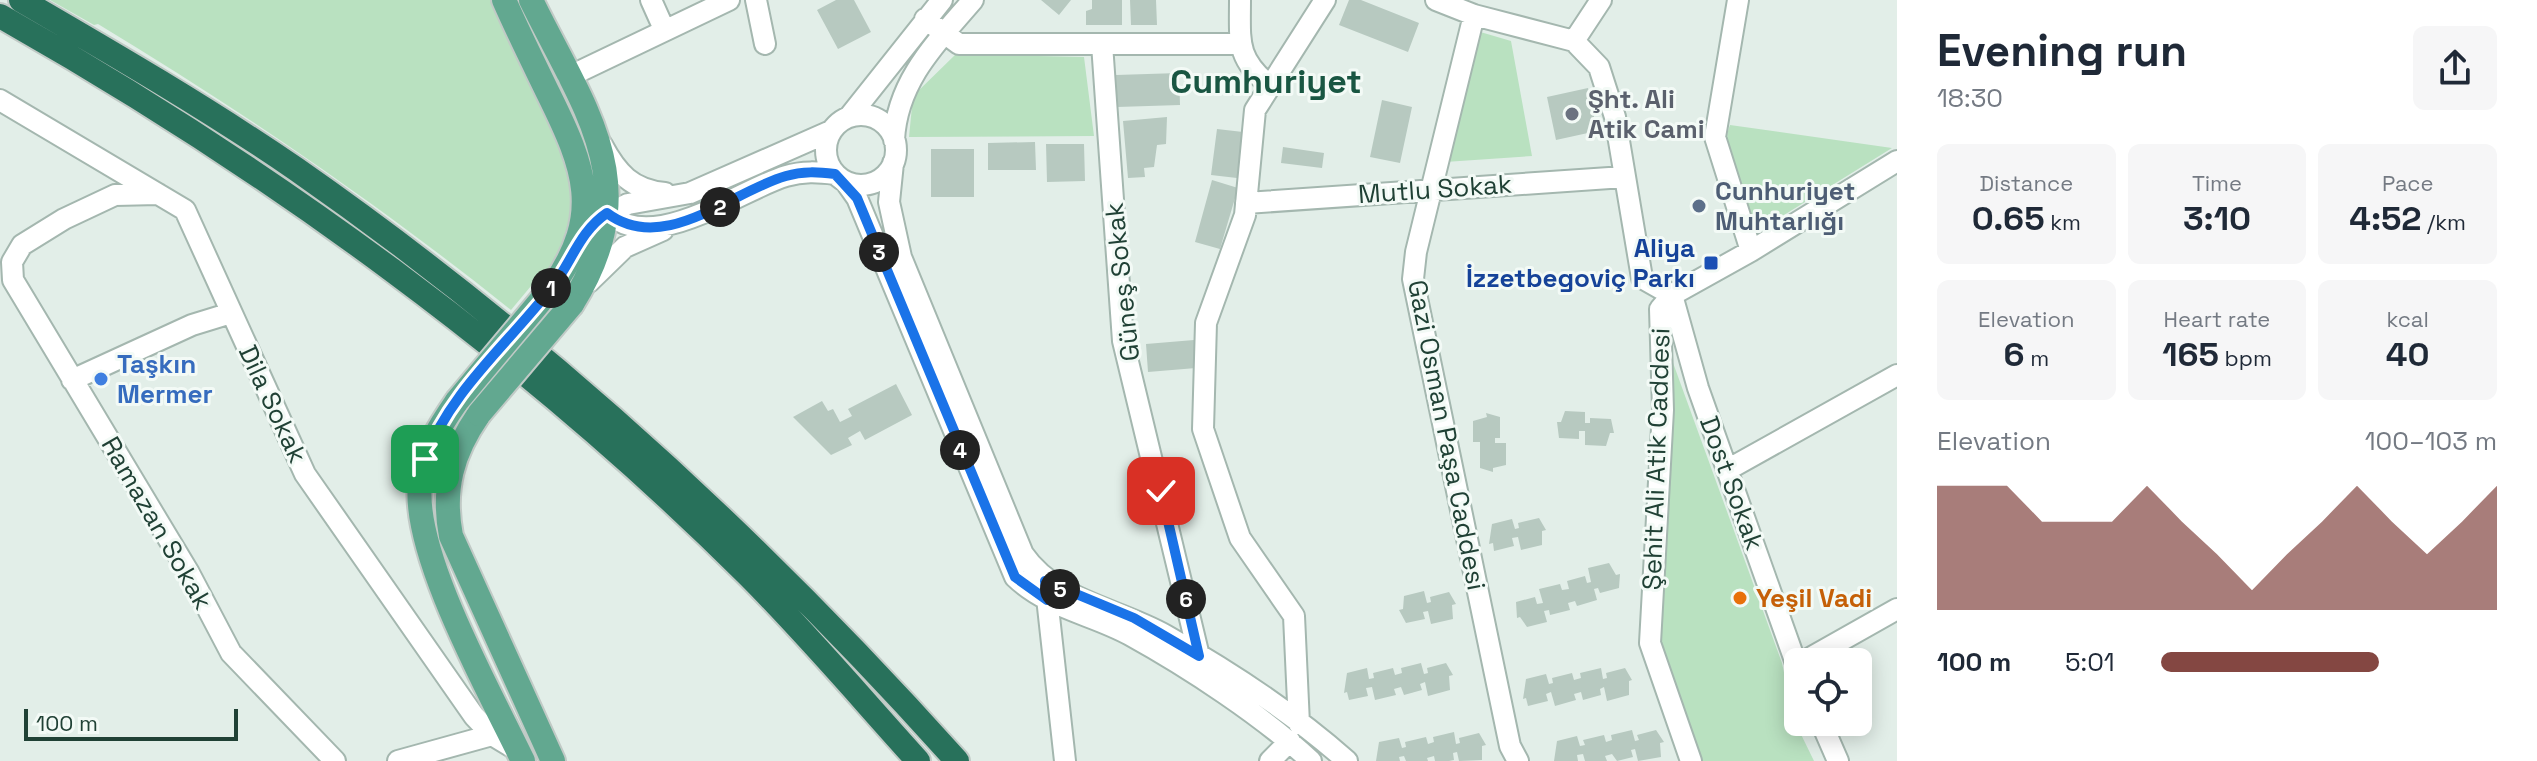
<!DOCTYPE html>
<meta charset="utf-8">
<style>
body{margin:0;font-family:"Space Grotesk",sans-serif;background:#f6f6f7;color:#1f2937;height:100vh;display:flex;flex-direction:column;font-size:30px;white-space:nowrap}
*{box-sizing:border-box;margin:0}
p{font-size:26px;color:#747a83}
.icon{flex:none;width:44px;height:44px;fill:none;stroke:currentColor;stroke-width:2;stroke-linecap:round;stroke-linejoin:round}
.map{position:relative;flex:1;overflow:hidden}
.drawer{display:flex;flex-direction:column;background:#fff;width:640px}
.drawer>*{flex:none}
.fabs{position:absolute;left:1784px;top:648px;display:grid;gap:16px}
.fabs a{display:grid;place-items:center;width:88px;height:88px;border-radius:12px;background:#fff;box-shadow:0 4px 20px #0003;font-size:40px}
.scale{position:absolute;left:24px;bottom:20px;width:214px;box-sizing:border-box;padding-left:8px;border:4px solid #204135;border-top:0;font-size:22px;line-height:28px;white-space:nowrap;color:#204135;-webkit-text-stroke:6px #f3faf6;paint-order:stroke}
.pin{position:absolute;display:grid;place-items:center;width:68px;height:68px;color:#fff;margin:-34px;border-radius:16px;box-shadow:0 4px 12px #0006}
.km{position:absolute;width:40px;height:40px;margin:-20px;border-radius:50%;background:#222;color:#fff;font-size:22px;line-height:40px;text-align:center}
.round{display:grid;place-items:center;flex:none;width:84px;height:84px;border-radius:12px;background:#f6f6f7}
.head{display:flex;align-items:center;justify-content:space-between;height:136px;padding:0 40px}
h1{font-size:44px;font-weight:600;line-height:60px}
.figures{display:grid;grid-template-columns:repeat(3,1fr);gap:12px;height:136px;padding:8px 40px}
.figures div{display:grid;align-content:center;border-radius:12px;background:#f6f6f7;text-align:center}
.figures b{font-size:34px;font-weight:600}
.figures small{font-size:22px;font-weight:400}
.figures p{font-size:22px}
.chart{height:224px;padding:16px 40px}
.chart p{display:flex;justify-content:space-between}
.chart svg{width:100%;height:144px;margin-top:8px;fill:#844742;opacity:.7}
ul{padding:0 40px;list-style:none;font-size:26px}
li{display:grid;grid-template-columns:128px 96px 1fr;align-items:center;height:60px}
li i{height:20px;border-radius:10px;background:#844742}
main{display:flex;flex:1;min-height:0}
.map>svg:first-child{display:block}
</style>
<main>
<div class="map">
<svg width="1897" height="761" viewBox="0 0 1897 761">
<rect width="100%" height="100%" fill="#e2eee8"/>
<path fill="#b9e1c0" d="M50,0H490C519,53 582,157 570,216C565,241 553,261 541,283L536,280L511,310C380,205 242,111 98,24L94,25Z
M1477,31L1511,41L1532,156L1445,162Z
M956,54L1084,57L1094,136L909,137L913,96Z
M1730,125L1892,148L1768,225L1753,221C1742,193 1718,154 1730,125Z
M1672,360L1782,663L1794,720L1814,761H1701L1657,644Z"/>
<path fill="#b7c9c0" d="M836,0H854L871,32L838,49L817,10Z
M1041,0H1071L1059,15Z
M1092,0H1122V25H1086V11L1092,9Z
M1130,0H1156L1157,25H1131Z
M1349,0H1361L1419,23L1408,52L1339,25Z
M1179,73L1180,105L1117,107L1116,75Z
M1588,88L1597,131L1556,140L1547,97Z
M1382,100L1412,107L1400,163L1370,157Z
M1167,117L1166,144L1157,145L1154,167L1144,168L1145,177L1128,178L1123,121Z
M1217,129L1243,132L1237,178L1211,175Z
M1035,142L1036,170H988V143Z
M1046,144H1084L1085,181L1047,182Z
M1283,147L1324,153L1322,168L1281,163Z
M931,149H974V197H931Z
M1212,180L1238,188L1220,249L1195,242Z
M1194,340L1196,368L1148,372L1146,344Z
M896,384L912,415L865,440L860,431L848,438L852,445L831,455L793,417L822,401L828,411L833,409L840,422L852,416L848,409Z
M1565,411L1585,412V423H1590V418L1611,419L1614,433H1610L1606,446L1585,445V431H1579V439L1559,438L1557,422H1561Z
M1486,413L1500,417V438H1495V443H1506V465L1493,468V472L1480,468V442H1473V421L1487,417Z
M1539,518L1546,530L1542,531V545L1521,550L1518,537L1512,538L1514,546L1494,551L1493,543L1489,544L1492,524L1512,519L1515,529L1519,528L1518,523Z
M1609,563L1616,575L1620,574L1619,588L1600,593L1598,588L1594,589L1597,600L1577,606L1575,601L1568,603L1570,610L1550,615L1549,610L1544,611L1547,622L1527,627L1520,617L1517,618L1516,602L1535,597L1537,604L1543,603L1539,589L1560,584L1562,590L1569,589L1567,581L1585,576L1587,583L1591,582L1588,568Z
M1424,591L1427,603L1431,602L1430,597L1449,592L1456,604L1452,605L1453,619L1431,624L1428,611L1423,612L1425,619L1406,623L1399,610L1403,609L1404,596Z
M1421,663L1424,674L1428,673L1427,668L1446,663L1453,675L1449,676L1450,690L1428,696L1425,682L1420,684L1422,690L1404,695L1401,687L1394,689L1396,695L1375,700L1372,687L1366,688L1368,696L1349,700L1347,692L1344,693L1347,673L1367,668L1369,679L1374,678L1373,673L1393,668L1395,675L1402,673L1401,668Z
M1601,668L1603,679L1607,678L1606,673L1625,668L1632,680L1629,681V695L1607,701L1604,687L1600,689L1601,695L1583,700L1581,692L1574,694L1576,700L1555,706L1551,692L1546,694L1548,701L1528,706L1526,698L1523,699L1526,679L1546,674L1549,684L1553,683L1552,678L1572,673L1574,680L1581,678L1580,673Z
M1632,730L1635,741L1639,740L1637,735L1656,730L1664,742L1660,743L1661,757L1638,761L1635,749L1631,750L1633,757L1617,761L1612,754L1605,756L1607,761H1585L1583,754L1577,755L1578,761H1554L1557,741L1577,736L1580,746L1585,745L1583,740L1604,735L1606,742L1612,740L1611,735Z
M1454,732L1456,744L1460,743L1459,738L1479,733L1486,745L1482,746V760L1459,761L1457,752L1453,753L1454,760L1449,761H1435L1434,756L1427,758L1428,761H1406L1404,756L1399,757L1400,761H1376L1379,742L1399,738L1402,748L1406,747L1405,742L1426,737L1428,744L1434,742L1433,737Z"/>
<g fill="none" stroke-linecap="round" stroke-linejoin="round">
<g stroke="#a4b7af" stroke-width="24">
<path id="minor" d="M651,0L664,29
M756,0L765,44
M1240,0C1240,42 1236,58 1270,86
M1436,0L1474,15L1574,41L1599,67L1615,117L1642,278L1672,295
M1738,0L1715,137L1751,251
M1474,15L1416,252L1413,279L1510,746L1518,761
M925,19L959,44H1240
M1574,41L1601,0
M1102,44L1123,341L1199,656
M568,77L729,0
M0,100L185,210L305,474L474,716L492,735L517,750
M826 150a35 35 0 1 1 70 0a35 35 0 1 1-70 0Z
M849,117L942,0
M894,140C897,81 936,43 973,0
M602,145C617,173 632,190 665,193
M893,163L889,202L901,257L1023,554C1055,601 1117,608 1165,635C1227,670 1293,713 1347,761
M845,181L857,198L1015,577C1047,608 1092,614 1130,635C1188,667 1263,716 1311,761
M158,194L115,195L64,219L22,245L12,262L13,280L189,573L231,653L335,761
M599,201C638,267 738,190 786,176C803,171 818,172 835,174
M1246,203L1624,177
M597,220L628,204L690,193L831,131
M589,282L625,247L663,230
M1672,295L1698,388L1798,669
M72,380L192,325L231,313
M1727,470L1897,375
M1046,589L1065,761
M1803,662L1897,609
M1821,722L1838,761
M1299,724L1294,616L1240,538L1203,429L1206,323L1245,215L1255,110L1325,0
M398,761L492,735
M1270,761L1290,741
M1691,761L1650,643L1663,410L1660,309L1672,295L1751,251L1897,161"/>
</g>
<g stroke="#c1cac6" stroke-width="28">
<path id="major" d="M504,0C518,32 534,64 549,95C585,168 603,214 553,286
M531,0C585,111 647,184 572,304
M457,401C439,427 423,452 420,484C412,554 491,694 523,761
M479,414C452,453 442,489 451,536L553,761"/>
</g>
<g stroke="#c1cac6" stroke-width="28">
<path id="highway" d="M21,0C114,54 207,108 296,169C540,339 759,540 957,761
M0,16C269,168 528,356 747,574C807,634 861,698 918,761"/>
</g>
<use href="#minor" stroke="#fff" stroke-width="20"/>
<use href="#major" stroke="#62a890" stroke-width="24"/>
<use href="#highway" stroke="#28715b" stroke-width="24"/>
<g stroke="#c1cac6" stroke-width="28" stroke-linecap="butt">
<path id="major-bridge" d="M457,401L553,286
M479,414L572,304"/>
</g>
<use href="#major-bridge" stroke="#62a890" stroke-width="24"/>
</g>
<g fill="none" stroke-linecap="round" stroke-linejoin="round">
<g stroke="#fff" stroke-width="16">
<path id="route" d="M425,459C449,392 510,342 553,286C572,261 580,231 607,213C664,256 732,191 786,176C803,171 818,172 835,174L857,198L1015,577L1047,600L1045,581L1134,618L1199,656L1161,491"/>
</g>
<use href="#route" stroke="#1a73e8" stroke-width="10"/>
</g>
<circle fill="#6b7280" stroke="#f3faf6" stroke-width="3" cx="1572" cy="114" r="8"/>
<circle fill="#5c6f8a" stroke="#f3faf6" stroke-width="3" cx="1699" cy="206" r="8"/>
<rect fill="#1a4fb4" stroke="#f3faf6" stroke-width="3" x="1703" y="255" width="16" height="16" rx="4"/>
<circle fill="#3f7fe0" stroke="#f3faf6" stroke-width="3" cx="101" cy="379" r="8"/>
<circle fill="#e8710a" stroke="#f3faf6" stroke-width="3" cx="1740" cy="598" r="8"/>
<g text-anchor="middle" dominant-baseline="central" stroke-width="6" stroke-linejoin="round" paint-order="stroke">
<g font-size="26" font-weight="bold" fill="#5b616d" stroke="#f3faf6" text-anchor="start">
<text x="1588" y="99">Şht. Ali<tspan x="1588" dy="30">Atik Cami</tspan></text>
</g>
<g font-size="26" fill="#204135" stroke="#f3faf6">
<text transform="translate(1435 189) rotate(-4)">Mutlu Sokak</text>
<text transform="translate(1122 282) rotate(-96)">Güneş Sokak</text>
<text transform="translate(273 404) rotate(65)">Dila Sokak</text>
<text transform="translate(1447 435) rotate(79)">Gazi Osman Paşa Caddesi</text>
<text transform="translate(1656 459) rotate(-88)">Şehit Ali Atik Caddesi</text>
<text transform="translate(1732 483) rotate(70)">Dost Sokak</text>
<text transform="translate(157 523) rotate(60)">Ramazan Sokak</text>
</g>
<g font-size="26" font-weight="bold" fill="#4e5e75" stroke="#f3faf6" text-anchor="start">
<text x="1715" y="191">Cunhuriyet<tspan x="1715" dy="30">Muhtarlığı</tspan></text>
</g>
<g font-size="26" font-weight="bold" fill="#164399" stroke="#f3faf6" text-anchor="end">
<text x="1695" y="248">Aliya<tspan x="1695" dy="30">İzzetbegoviç Parkı</tspan></text>
</g>
<g font-size="26" font-weight="bold" fill="#366cbe" stroke="#f3faf6" text-anchor="start">
<text x="117" y="364">Taşkın<tspan x="117" dy="30">Mermer</tspan></text>
</g>
<g font-size="26" font-weight="bold" fill="#c56008" stroke="#f3faf6" text-anchor="start">
<text x="1756" y="598">Yeşil Vadi</text>
</g>
<g font-size="34" font-weight="bold" fill="#195642" stroke="#f3faf6">
<text x="1266" y="81">Cumhuriyet</text>
</g>
</g>
</svg>
<div class="fabs">
<a><svg class="icon" aria-label="locate" viewBox="0 0 24 24"><circle cx="12" cy="12" r="6"/><path d="M12 2v4M12 18v4M2 12h4M18 12h4"/></svg></a>
</div>
<div class="scale">100 m</div>
<div class="pin" style="left:425px;top:459px;background:#1e9e55"><svg class="icon" aria-label="arrive" viewBox="0 0 24 24"><path d="M6 21V4h12l-3 4 3 4H6"/></svg></div>
<div class="pin" style="left:1161px;top:491px;background:#d93025"><svg class="icon" aria-label="check" viewBox="0 0 24 24"><path d="M5 12l5 5 9-10"/></svg></div>
<b class="km" style="left:551px;top:288px">1</b>
<b class="km" style="left:720px;top:207px">2</b>
<b class="km" style="left:879px;top:252px">3</b>
<b class="km" style="left:960px;top:450px">4</b>
<b class="km" style="left:1060px;top:589px">5</b>
<b class="km" style="left:1186px;top:599px">6</b>
</div>
<section class="drawer">
<div class="head"><div><h1>Evening run</h1><p>18:30</p></div><a class="round"><svg class="icon" aria-label="share" viewBox="0 0 24 24"><path d="M12 15V3M7 8l5-5 5 5M5 13v7h14v-7"/></svg></a></div>
<div class="figures">
<div><p>Distance</p><b>0.65<small> km</small></b></div>
<div><p>Time</p><b>3:10</b></div>
<div><p>Pace</p><b>4:52<small> /km</small></b></div>
</div>
<div class="figures">
<div><p>Elevation</p><b>6<small> m</small></b></div>
<div><p>Heart rate</p><b>165<small> bpm</small></b></div>
<div><p>kcal</p><b>40</b></div>
</div>
<div class="chart"><p><span>Elevation</span>100–103 m</p>
<svg viewBox="0 0 160 44" preserveAspectRatio="none"><path d="M0 44V6L10 6L20 6L30 17L40 17L50 17L60 6L70 17L80 27L90 38L100 27L110 17L120 6L130 17L140 27L150 17L160 6V44z"/></svg>
</div>
<ul>
<li><b>100 m</b>5:01<i style="width:65%"></i></li>
</ul>
</section>
</main>
